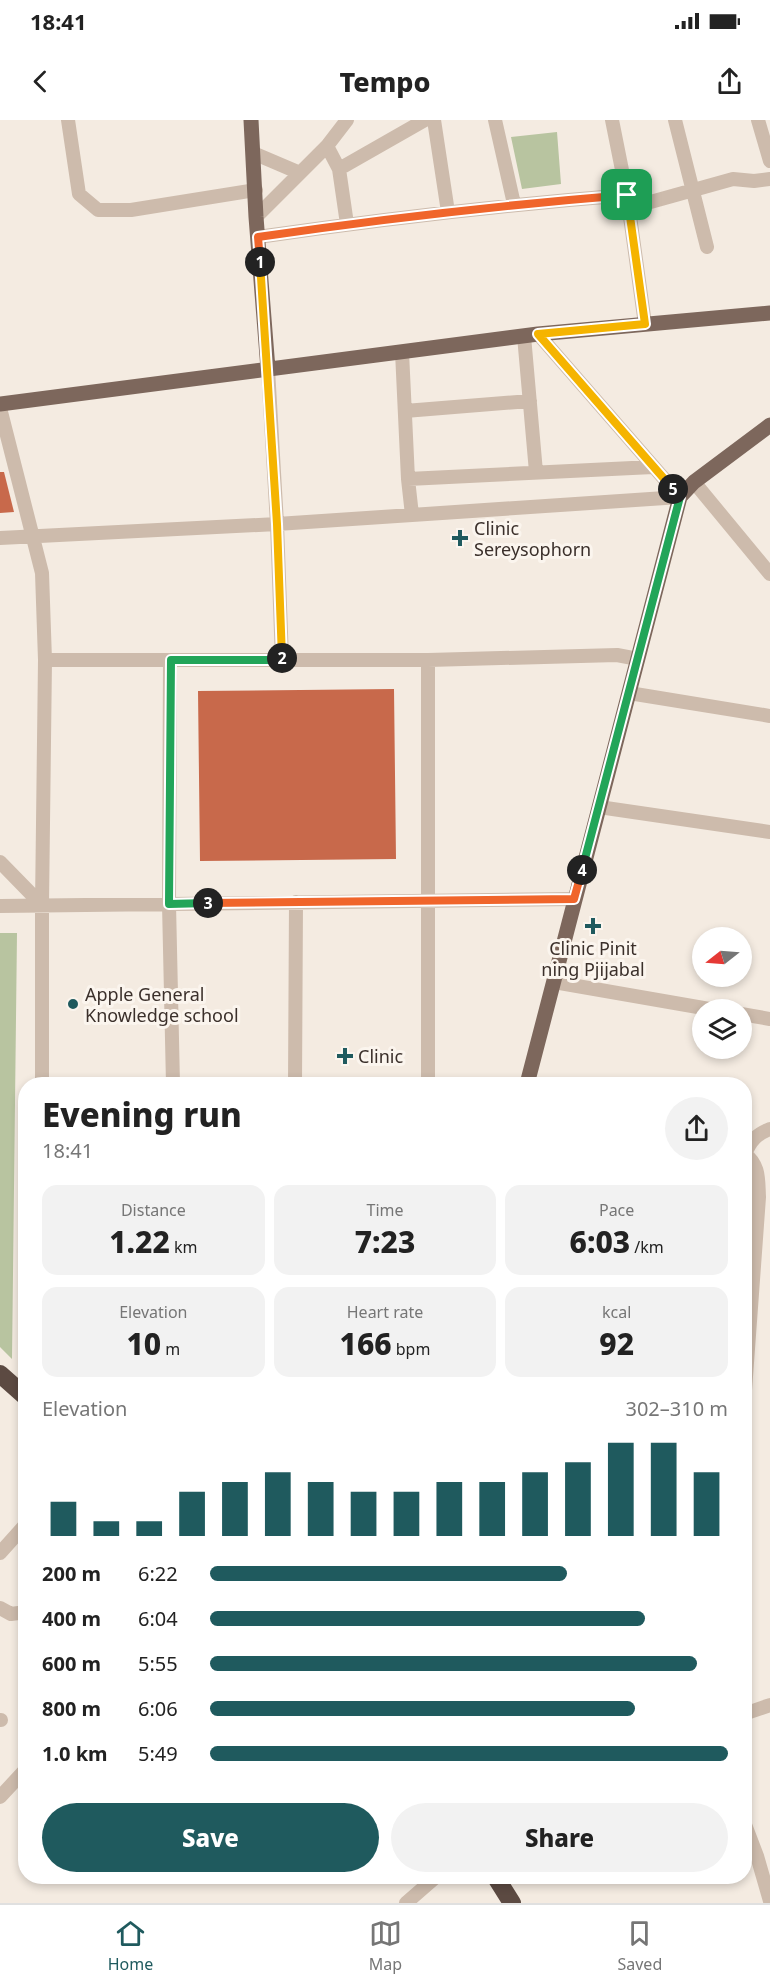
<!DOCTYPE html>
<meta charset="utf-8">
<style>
body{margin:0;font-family:"Noto Sans",sans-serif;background:#f2f2f2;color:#222;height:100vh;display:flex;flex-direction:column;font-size:22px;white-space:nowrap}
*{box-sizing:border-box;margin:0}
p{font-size:20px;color:#767676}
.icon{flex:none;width:33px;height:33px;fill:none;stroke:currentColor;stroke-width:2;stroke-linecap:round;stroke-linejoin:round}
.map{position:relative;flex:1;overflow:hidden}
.drawer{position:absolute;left:18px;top:957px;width:734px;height:807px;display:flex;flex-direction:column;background:#fff;border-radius:24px;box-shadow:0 3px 9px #0003}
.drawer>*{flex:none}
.needle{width:39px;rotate:253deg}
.controls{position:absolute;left:692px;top:807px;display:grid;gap:12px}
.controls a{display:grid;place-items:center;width:60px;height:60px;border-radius:50%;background:#fff;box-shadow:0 3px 9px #0003;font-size:30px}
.pin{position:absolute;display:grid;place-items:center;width:51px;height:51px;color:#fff;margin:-26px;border-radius:12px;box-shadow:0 3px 9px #0006}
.km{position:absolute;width:30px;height:30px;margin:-15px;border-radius:50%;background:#222;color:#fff;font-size:16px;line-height:30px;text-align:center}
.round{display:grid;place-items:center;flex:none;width:63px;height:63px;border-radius:32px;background:#f2f2f2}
.headline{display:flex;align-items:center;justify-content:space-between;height:102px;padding:0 24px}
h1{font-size:33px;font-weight:800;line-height:45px}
.stats{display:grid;grid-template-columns:repeat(3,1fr);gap:9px;height:102px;padding:6px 24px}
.stats div{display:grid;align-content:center;border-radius:15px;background:#f2f2f2;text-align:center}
.stats b{font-size:30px;font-weight:800}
.stats small{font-size:16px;font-weight:400}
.stats p{font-size:16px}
.chart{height:168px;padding:12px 24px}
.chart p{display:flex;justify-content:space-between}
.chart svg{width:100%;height:108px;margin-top:6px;stroke:#1f5a5e;stroke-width:6}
.action{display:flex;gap:12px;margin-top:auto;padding:12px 24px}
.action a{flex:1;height:69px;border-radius:36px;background:#1f5a5e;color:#fff;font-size:24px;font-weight:800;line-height:69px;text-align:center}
.action a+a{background:#f2f2f2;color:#222}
ul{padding:0 24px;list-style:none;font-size:20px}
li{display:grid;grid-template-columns:96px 72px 1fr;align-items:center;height:45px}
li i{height:15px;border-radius:8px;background:#1f5a5e}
.status{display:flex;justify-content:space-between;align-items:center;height:42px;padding:0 30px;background:#fff;direction:ltr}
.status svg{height:16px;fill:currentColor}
header{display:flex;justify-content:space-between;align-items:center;height:78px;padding:0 24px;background:#fff;font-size:27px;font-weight:800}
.tab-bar{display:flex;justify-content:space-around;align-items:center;height:84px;border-top:2px solid #e0e0e0;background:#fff;font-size:16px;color:#767676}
.tab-bar a{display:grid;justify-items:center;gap:3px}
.tab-bar .on{color:#1f5a5e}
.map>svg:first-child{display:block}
</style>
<div class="status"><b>18:41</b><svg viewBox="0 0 49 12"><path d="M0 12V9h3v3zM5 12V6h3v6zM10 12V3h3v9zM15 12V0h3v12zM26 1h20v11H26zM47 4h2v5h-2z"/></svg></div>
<header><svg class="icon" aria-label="back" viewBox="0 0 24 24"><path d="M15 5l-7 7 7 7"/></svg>Tempo<svg class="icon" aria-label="share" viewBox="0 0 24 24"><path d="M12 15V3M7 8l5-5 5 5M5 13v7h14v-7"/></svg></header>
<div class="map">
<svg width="770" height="1783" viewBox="0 0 770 1783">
<rect width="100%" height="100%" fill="#f4ebe1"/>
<path fill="#b8c4a0" d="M557,12L561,64L522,69L511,17Z
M0,813H17L12,1239L0,1227Z"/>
<path fill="#c8694b" d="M0,352H4L14,392L0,393Z
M394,569L396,739L200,741L198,571Z"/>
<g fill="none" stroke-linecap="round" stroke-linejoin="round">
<path stroke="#cdbbac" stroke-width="14" d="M68,0L79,74L98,90H131L256,70
M434,0L448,92
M495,0L514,84
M612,0L627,75L645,204
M675,0L707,127
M758,0L770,41
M327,26L339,49L347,104
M253,33L300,53
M339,49L425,0
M629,88L733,59L754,61L770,59
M256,97L327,26L347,0
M258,117C381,99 503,85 627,75
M538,214L680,377
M524,216L536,352
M402,232L408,359L412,395
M268,249L277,404L282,540
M0,288L42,453L45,540L42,785V964
M405,291L530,281
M408,359L653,347
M694,362L770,454
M0,418L277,404L680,377
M45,540H428L617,535L638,539
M170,540L169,784L173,964
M629,573L770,596
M599,687L770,712
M0,742L42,785
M0,786L574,779
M554,862L715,890
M741,894L770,899
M295,964L296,782
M428,964V540
M744,1033C760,1045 758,1059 759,1077L744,1284
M745,1034C751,1020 757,1014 770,1009
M0,1433L26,1404
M0,1488L11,1494L26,1492
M744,1594L770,1585
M0,1600H1
M0,1677L26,1649
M744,1702L757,1736L770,1781
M406,1783L437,1756"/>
<path stroke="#7d675c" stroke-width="15" d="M251,0L256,97L268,249
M0,284L538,214L770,193
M527,964L680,377L694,362L770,305"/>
<path stroke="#5c4a42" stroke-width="18" d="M0,1254L26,1277
M495,1756L512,1783"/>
</g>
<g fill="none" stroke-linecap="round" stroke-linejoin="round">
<g stroke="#fff" stroke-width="12">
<path id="split-1" d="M260,142L258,117C381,99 503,85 627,75"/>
</g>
<g stroke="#fff" stroke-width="12">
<path id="split-2" d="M260,142L277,404L282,538"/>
</g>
<g stroke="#fff" stroke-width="12">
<path id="split-3" d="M208,783L169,784L171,540H282V538"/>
</g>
<g stroke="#fff" stroke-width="12">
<path id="split-4" d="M208,783L574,779L582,750"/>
</g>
<g stroke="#fff" stroke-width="12">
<path id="split-5" d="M582,750L680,377L673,369"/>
</g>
<g stroke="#fff" stroke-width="12">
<path id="split-6" d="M627,75L645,204L538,214L673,369"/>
</g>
<use href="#split-1" stroke="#f0652b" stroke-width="8"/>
<use href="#split-2" stroke="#f5b400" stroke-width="8"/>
<use href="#split-3" stroke="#22a559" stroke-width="8"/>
<use href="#split-4" stroke="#f0652b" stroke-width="8"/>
<use href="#split-5" stroke="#22a559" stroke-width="8"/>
<use href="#split-6" stroke="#f5b400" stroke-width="8"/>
</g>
<g fill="#1f5a5e" stroke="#fbf5ee" stroke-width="2">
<path d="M457 409h6v6h6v6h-6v6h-6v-6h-6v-6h6z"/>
<path d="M590 797h6v6h6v6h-6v6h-6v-6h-6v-6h6z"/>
<circle cx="73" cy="884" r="6"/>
<path d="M342 927h6v6h6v6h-6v6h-6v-6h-6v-6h6z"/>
</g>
<g text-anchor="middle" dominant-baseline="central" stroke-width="6" stroke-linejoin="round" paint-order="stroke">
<g font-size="18" fill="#3b302b" stroke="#fbf5ee" text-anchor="start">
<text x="474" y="408">Clinic<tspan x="474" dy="21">Sereysophorn</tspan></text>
<text x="593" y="828" text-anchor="middle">Clinic Pinit<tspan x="593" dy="21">ning Pjijabal</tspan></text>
<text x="85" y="874">Apple General<tspan x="85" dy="21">Knowledge school</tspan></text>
<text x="358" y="936">Clinic</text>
</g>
</g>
</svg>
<div class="controls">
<a><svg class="needle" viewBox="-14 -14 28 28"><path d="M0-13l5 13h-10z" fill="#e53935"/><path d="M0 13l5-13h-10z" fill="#767676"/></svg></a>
<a><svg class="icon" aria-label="layers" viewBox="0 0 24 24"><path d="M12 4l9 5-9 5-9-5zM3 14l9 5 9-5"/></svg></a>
</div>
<div class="pin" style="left:627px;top:75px;background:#1e9e55"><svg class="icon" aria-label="arrive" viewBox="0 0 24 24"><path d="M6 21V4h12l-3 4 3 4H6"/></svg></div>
<b class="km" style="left:260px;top:142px">1</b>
<b class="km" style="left:282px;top:538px">2</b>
<b class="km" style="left:208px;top:783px">3</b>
<b class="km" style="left:582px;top:750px">4</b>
<b class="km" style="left:673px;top:369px">5</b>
<section class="drawer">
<div class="headline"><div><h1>Evening run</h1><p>18:41</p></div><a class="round"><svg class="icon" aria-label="share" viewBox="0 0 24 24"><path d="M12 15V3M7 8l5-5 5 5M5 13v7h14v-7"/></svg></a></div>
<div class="stats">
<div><p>Distance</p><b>1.22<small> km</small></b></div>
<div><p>Time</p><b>7:23</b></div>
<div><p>Pace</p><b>6:03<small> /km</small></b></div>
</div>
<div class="stats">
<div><p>Elevation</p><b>10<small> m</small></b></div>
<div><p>Heart rate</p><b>166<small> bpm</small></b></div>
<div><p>kcal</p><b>92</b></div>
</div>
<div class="chart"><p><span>Elevation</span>302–310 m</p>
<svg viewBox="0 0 160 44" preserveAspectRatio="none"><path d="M5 44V30M15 44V38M25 44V38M35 44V26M45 44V22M55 44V18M65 44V22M75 44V26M85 44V26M95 44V22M105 44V22M115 44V18M125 44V14M135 44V6M145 44V6M155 44V18"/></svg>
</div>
<ul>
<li><b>200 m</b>6:22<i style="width:69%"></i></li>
<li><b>400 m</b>6:04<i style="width:84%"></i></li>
<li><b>600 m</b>5:55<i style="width:94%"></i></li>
<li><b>800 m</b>6:06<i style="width:82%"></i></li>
<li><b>1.0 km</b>5:49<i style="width:100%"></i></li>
</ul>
<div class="action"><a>Save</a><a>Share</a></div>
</section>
</div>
<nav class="tab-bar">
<a class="on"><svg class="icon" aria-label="home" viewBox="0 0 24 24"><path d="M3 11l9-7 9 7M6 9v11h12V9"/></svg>Home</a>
<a><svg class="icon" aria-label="map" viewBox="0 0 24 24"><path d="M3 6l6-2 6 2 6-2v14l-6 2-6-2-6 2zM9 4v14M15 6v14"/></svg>Map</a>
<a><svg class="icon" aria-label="saved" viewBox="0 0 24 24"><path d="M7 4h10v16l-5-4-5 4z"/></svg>Saved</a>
</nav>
